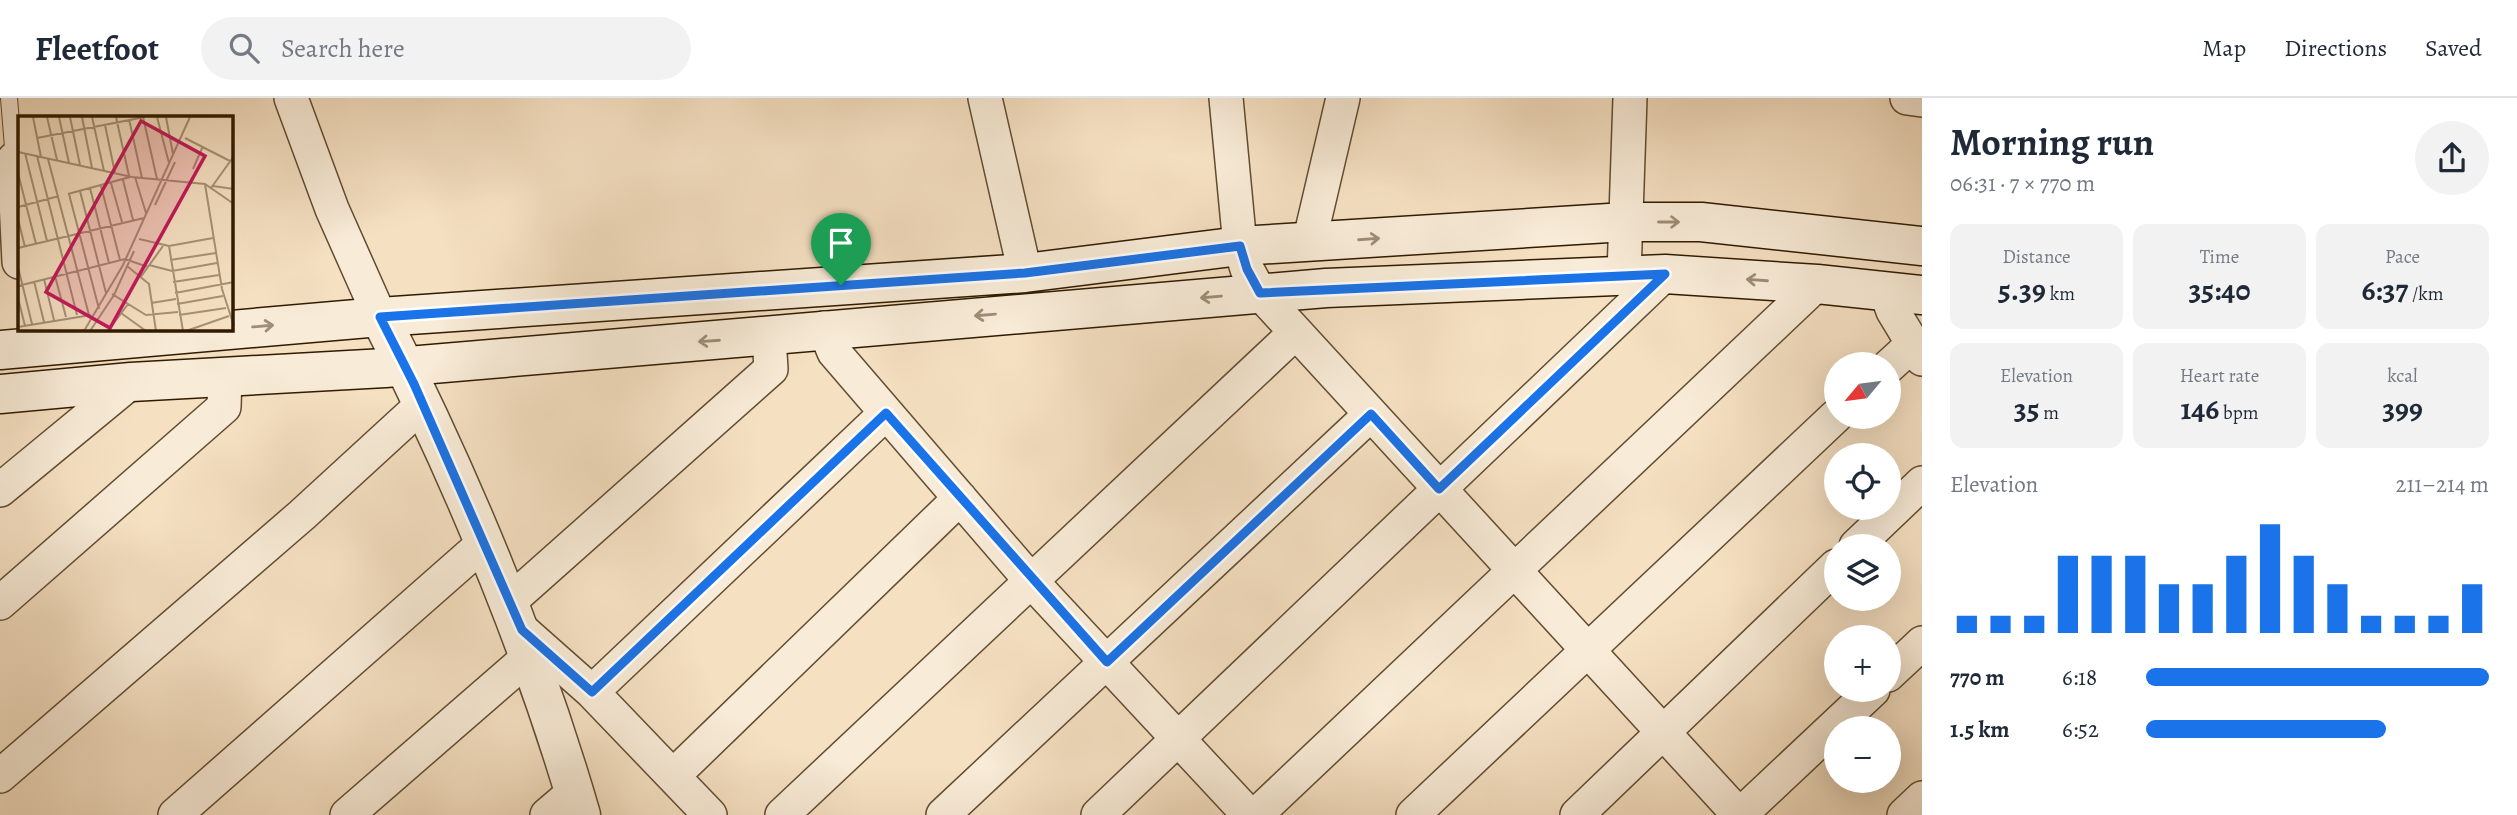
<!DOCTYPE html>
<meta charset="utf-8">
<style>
body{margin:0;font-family:Alegreya,serif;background:#f2f2f3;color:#1f2937;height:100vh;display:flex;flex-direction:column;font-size:26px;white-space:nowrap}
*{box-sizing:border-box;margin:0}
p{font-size:23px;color:#747a83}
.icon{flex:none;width:38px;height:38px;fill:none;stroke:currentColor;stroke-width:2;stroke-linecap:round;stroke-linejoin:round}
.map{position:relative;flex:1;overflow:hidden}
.sheet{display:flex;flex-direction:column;background:#fff;width:595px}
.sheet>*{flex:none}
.needle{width:46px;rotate:241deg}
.tools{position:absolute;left:1824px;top:254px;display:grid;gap:14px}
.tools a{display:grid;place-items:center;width:77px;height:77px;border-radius:50%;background:#fff;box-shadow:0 7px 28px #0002;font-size:35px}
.pin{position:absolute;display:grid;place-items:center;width:60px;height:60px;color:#fff;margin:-72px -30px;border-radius:50% 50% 50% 0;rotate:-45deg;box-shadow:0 0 7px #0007}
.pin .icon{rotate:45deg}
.round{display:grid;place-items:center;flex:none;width:74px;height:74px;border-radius:37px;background:#f2f2f3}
.headline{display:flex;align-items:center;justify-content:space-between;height:119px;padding:0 28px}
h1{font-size:38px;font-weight:700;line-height:52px}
.stats{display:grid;grid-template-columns:repeat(3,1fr);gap:10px;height:119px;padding:7px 28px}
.stats div{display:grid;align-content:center;border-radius:14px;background:#f2f2f3;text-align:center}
.stats b{font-size:30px;font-weight:700}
.stats small{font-size:19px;font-weight:400}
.stats p{font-size:19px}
.chart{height:196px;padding:14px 28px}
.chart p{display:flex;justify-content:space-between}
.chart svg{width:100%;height:126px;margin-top:7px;stroke:#1a73e8;stroke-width:6}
ul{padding:0 28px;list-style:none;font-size:23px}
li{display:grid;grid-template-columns:112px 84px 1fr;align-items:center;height:52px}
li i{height:18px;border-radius:9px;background:#1a73e8}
header{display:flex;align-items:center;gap:42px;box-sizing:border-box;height:98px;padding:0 35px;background:#fff;border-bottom:2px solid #e0e1e3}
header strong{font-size:33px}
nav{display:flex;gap:38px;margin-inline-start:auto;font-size:24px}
.search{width:490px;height:63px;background:#f2f2f3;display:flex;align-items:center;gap:18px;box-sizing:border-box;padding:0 24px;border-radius:38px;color:#747a83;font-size:26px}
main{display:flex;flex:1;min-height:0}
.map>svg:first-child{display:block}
</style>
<header>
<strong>Fleetfoot</strong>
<div class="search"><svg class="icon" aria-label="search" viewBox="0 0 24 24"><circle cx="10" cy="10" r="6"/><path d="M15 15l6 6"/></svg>Search here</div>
<nav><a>Map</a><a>Directions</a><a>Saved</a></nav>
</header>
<main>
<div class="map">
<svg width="1922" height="717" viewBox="0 0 1922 717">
<rect width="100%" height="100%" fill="#f5e0c2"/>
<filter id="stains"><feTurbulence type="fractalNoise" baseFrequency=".00286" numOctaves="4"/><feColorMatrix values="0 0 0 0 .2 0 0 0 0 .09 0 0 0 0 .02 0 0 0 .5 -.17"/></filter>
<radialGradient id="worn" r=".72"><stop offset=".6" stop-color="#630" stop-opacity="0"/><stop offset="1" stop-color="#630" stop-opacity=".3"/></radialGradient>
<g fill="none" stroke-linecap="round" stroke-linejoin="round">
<g stroke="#614c31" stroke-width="18">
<path id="service" d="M9,0L14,61"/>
</g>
<g stroke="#614c31" stroke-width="36">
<path id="minor" d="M291,0L332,111L380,219
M985,0L1025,175
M1226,0L1240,148L1247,171L1260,195L1739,717
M1907,0L1922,2
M14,61L19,164
M1309,145L1343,0
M1624,176L1630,0
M1886,194L1893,213L1922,261
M824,230L834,254L1032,484L1249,717
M1888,269L1913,246
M0,392L131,284
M1856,448L1922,385
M509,504L771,271L769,239
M0,505L224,309L225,278
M522,532L592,594L710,717
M1888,577L1922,545
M592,594L886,315
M0,678L302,417L423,306
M673,678L960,400
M175,717L484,445
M347,717L530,558
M547,717L574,694
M782,717L1296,234
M943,717L1371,316
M1098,717L1665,176
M1256,717L1817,186
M1413,717L1836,318
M1577,717L1836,468
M1740,717L1873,592
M1904,717L1922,700"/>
</g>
<g stroke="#614c31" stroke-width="41">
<path id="tertiary" d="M380,219C461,379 531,545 581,717"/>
</g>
<g stroke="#301b01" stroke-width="41">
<path id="secondary" d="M0,252L380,219L1025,175L1240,148L1625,124H1701L1922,148
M0,296L131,284L385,270L1326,190L1665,176L1817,186L1922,197"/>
</g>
<use href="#service" stroke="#f8ebd7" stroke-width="16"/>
<use href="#minor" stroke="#f8ebd7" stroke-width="33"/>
<use href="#tertiary" stroke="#f8ebd7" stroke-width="38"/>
<use href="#secondary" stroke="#f8ebd7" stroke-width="38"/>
</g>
<defs><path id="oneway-shaft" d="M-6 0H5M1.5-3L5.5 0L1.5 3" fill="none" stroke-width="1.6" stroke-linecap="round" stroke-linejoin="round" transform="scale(1.75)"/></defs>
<g stroke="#9e8d77">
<use href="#oneway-shaft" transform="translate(1669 124)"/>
<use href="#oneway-shaft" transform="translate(1369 141) rotate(-4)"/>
<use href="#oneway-shaft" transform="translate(1757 182) rotate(-176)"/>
<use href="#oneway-shaft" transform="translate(1211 199) rotate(175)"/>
<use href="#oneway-shaft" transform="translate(985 217) rotate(175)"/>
<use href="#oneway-shaft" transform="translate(263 228) rotate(-5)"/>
<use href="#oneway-shaft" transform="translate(709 243) rotate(176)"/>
</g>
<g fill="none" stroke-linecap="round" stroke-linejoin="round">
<g stroke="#fff" stroke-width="14">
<path id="route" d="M1240,148L1247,171L1260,195L1665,176L1439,391L1371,316L1107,564L886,315L592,594L522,532L414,286L380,219L1025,175Z"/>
</g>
<use href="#route" stroke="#1a73e8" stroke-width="9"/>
</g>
<g transform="translate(18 18)">
<rect width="215" height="215" fill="#f5e0c2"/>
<path fill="none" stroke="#a69175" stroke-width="2" d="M15,1L23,41M29,1L39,44M41,1L51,47M52,1L62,49M64,1L74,52M74,1L86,55M98,1L111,60M125,1L139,63M139,1L151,47M148,1L155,38M111,3L124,62M87,9L97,57M19,22L127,1M167,22L212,45M0,36L114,61L187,68L216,88M7,37L29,125M19,40L59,199M30,43L71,199M175,53L185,30M0,57L18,128M117,61L128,97M105,64L115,104M93,67L104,106M187,68L204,173L216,210M83,70L102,144M195,70L216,73M72,72L91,147M193,72L216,40M62,75L88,177M50,78L112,61M51,78L81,193M137,89L157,46M0,91L41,80M0,103L7,131M121,123L151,130L195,122M151,130L165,215M0,132L126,102M152,144L198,137M131,149L154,155L199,147M109,150L131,168L138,215M0,151L14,208M37,160L48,201M122,162L145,130M26,163L36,204M16,165L26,206M155,166L201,159M0,170L107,143L130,151M157,177L216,166M94,178L128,199L160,196M0,182L7,210M133,187L158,183M159,188L205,180M103,197L128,215M161,199L208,192M0,211L73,199M66,215L105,149L172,1M72,215L96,179L116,135M90,215L110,188M168,215L211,200"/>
<path fill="#c2185b" fill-opacity="0.15" stroke="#c2185b" stroke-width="3.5" d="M123,5L187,40L92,212L28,176Z"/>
<rect width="215" height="215" fill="none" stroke="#301b01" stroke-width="3.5"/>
</g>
<rect width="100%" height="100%" filter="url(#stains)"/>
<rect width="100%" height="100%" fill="url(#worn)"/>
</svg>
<div class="tools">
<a><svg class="needle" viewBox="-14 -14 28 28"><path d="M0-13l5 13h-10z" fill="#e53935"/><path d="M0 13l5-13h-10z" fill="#747a83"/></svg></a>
<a><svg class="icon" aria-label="locate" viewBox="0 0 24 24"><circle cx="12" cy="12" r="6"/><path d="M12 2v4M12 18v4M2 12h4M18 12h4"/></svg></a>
<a><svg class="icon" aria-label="layers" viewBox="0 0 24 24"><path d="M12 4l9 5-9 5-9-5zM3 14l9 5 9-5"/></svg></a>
<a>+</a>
<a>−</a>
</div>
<div class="pin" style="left:841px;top:187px;background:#1e9e55"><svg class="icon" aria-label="arrive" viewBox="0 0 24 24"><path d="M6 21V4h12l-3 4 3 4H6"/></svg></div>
</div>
<section class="sheet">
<div class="headline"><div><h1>Morning run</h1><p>06:31 · 7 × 770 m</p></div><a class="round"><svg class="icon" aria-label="share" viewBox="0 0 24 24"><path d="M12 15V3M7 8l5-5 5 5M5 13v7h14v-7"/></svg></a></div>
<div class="stats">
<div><p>Distance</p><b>5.39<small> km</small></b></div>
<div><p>Time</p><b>35:40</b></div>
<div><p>Pace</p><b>6:37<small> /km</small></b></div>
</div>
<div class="stats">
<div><p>Elevation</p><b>35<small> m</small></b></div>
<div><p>Heart rate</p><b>146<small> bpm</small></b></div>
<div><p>kcal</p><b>399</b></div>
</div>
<div class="chart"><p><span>Elevation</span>211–214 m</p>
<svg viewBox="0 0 160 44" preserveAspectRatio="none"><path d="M5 44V38M15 44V38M25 44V38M35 44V17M45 44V17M55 44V17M65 44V27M75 44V27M85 44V17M95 44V6M105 44V17M115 44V27M125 44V38M135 44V38M145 44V38M155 44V27"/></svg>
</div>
<ul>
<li><b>770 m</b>6:18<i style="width:100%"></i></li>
<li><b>1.5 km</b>6:52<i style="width:70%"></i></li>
</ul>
</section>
</main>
